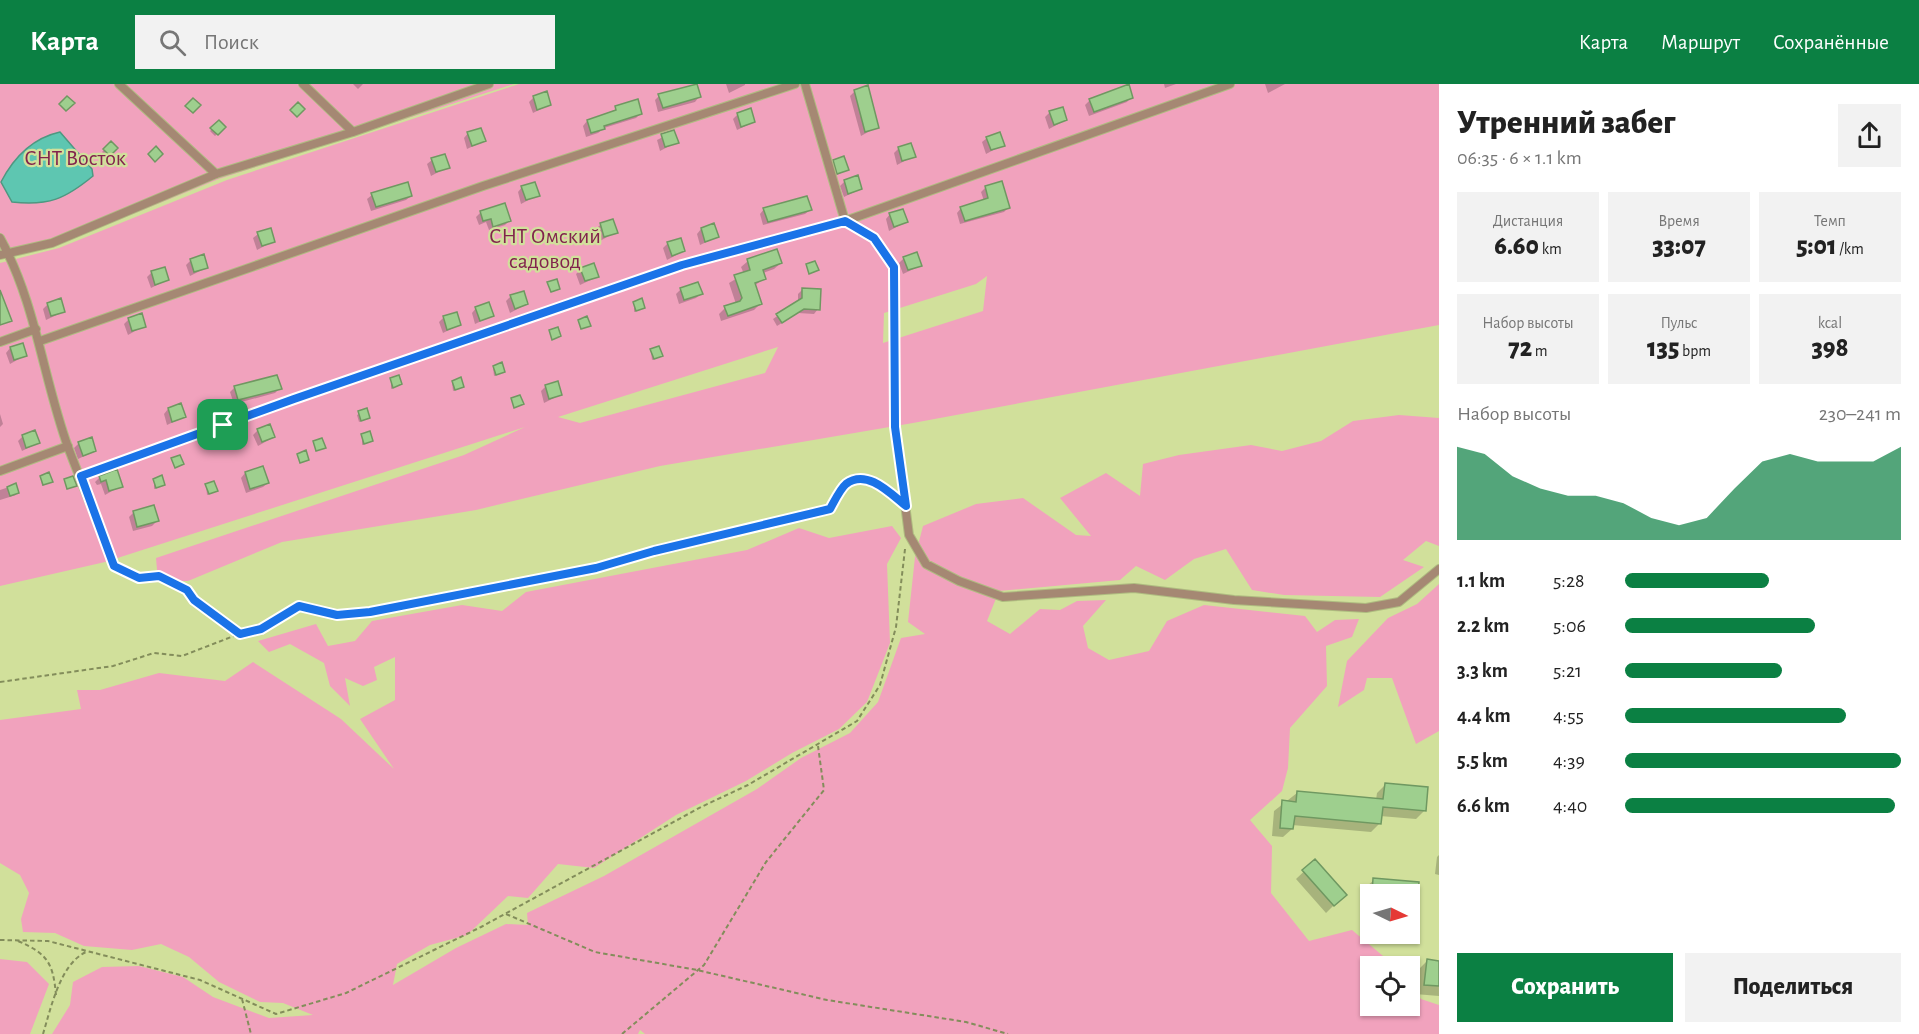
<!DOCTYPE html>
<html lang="ru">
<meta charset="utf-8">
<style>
body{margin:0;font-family:"Alegreya Sans",sans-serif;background:#f2f2f2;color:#222;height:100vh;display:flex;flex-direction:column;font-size:22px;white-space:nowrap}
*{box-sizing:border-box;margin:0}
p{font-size:20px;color:#767676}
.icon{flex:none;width:33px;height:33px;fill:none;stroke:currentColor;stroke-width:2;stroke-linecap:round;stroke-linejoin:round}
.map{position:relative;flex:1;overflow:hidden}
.drawer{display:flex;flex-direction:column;background:#fff;width:480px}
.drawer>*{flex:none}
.needle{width:39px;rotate:95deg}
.controls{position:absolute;left:1360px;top:800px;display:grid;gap:12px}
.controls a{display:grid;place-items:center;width:60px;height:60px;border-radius:0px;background:#fff;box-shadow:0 2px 4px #0004;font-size:30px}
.pin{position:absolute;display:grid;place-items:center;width:51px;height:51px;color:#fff;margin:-26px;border-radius:12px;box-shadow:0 3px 9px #0006}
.round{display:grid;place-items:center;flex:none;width:63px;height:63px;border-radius:0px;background:#f2f2f2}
.summary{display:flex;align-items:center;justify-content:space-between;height:102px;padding:0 18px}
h1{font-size:33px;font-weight:800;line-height:45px}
.stats{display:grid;grid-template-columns:repeat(3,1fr);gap:9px;height:102px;padding:6px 18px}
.stats div{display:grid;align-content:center;border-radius:0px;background:#f2f2f2;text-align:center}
.stats b{font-size:26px;font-weight:800}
.stats small{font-size:16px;font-weight:400}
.stats p{font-size:16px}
.chart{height:168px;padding:12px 18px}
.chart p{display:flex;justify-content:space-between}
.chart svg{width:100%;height:108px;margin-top:6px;fill:#0b8043;opacity:.7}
.primary-button{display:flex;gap:12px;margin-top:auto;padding:12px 18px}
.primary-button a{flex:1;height:69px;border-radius:0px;background:#0b8043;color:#fff;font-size:24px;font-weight:800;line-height:69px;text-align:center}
.primary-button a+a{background:#f2f2f2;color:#222}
ul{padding:0 18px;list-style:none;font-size:20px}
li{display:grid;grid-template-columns:96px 72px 1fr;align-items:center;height:45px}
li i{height:15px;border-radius:8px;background:#0b8043}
header{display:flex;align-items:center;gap:36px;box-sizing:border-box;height:84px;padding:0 30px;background:#0b8043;color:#fff}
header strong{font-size:28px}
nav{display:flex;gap:33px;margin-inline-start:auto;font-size:21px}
.search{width:420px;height:54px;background:#f2f2f2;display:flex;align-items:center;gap:15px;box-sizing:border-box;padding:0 21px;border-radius:0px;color:#767676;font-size:22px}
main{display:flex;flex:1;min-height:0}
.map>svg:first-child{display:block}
</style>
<header>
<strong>Карта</strong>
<div class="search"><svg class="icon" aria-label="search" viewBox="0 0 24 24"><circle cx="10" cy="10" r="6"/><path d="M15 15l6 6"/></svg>Поиск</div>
<nav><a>Карта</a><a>Маршрут</a><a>Сохранённые</a></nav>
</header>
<main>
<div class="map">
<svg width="1439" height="950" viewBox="0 0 1439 950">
<rect width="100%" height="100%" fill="#d1e09b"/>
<path fill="#f1a2bd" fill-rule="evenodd" d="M0,0H514L219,95L52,163L0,174Z
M519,0H1439V241L913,339L660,382L476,426L282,458L188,497H158L156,474L464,371L525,343L105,478L0,502V179L59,164L227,96ZM987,192L983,227L883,259L884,229L976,200ZM778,263L765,289L580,339L558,333Z
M1399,331L1439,334V462L1426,457L1403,476L1424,483L1380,513L1284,511L1252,506L1226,465L1194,475L1165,496L1136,482L1120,496L999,507L987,537L1010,550L1040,525L1060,526L1077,517L1106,516L1083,542L1088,564L1109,576L1149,567L1167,537L1204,521L1305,532L1317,548L1335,536L1359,535L1352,553L1326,562L1327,602L1290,644L1288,684L1282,707L1250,736L1272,762L1271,809L1309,857L1352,846L1395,882H1371V921H1410V900L1421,915L1439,921V950H645L640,946L638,950H52L70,921L73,898L102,883L139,882L183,893L213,913L269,934L313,931L283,919L260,918L219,898L189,873L161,860L132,866L84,862L55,849L23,848L21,835L29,809L20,791L0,779V636L81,625L77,606H100L159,589L225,597L253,578L341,635L394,685L360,635L395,616V573L374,583L377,596L363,602L345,594L350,622L330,602L324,579L290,560L269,568L258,557L316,540L328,562L355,557L372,537L462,521L502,527L526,508L747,466L799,444L829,454L892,442L901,454L887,480L890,559L867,618L839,645L792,669L746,697L676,731L594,784L558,780L528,814L508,812L467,851L430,861L397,880L393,901L456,864L506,840L528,841L527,829L604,792L757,705L801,674L850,649L878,618L901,554L925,550L908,538L915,473L923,442L976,420L1023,414L1076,451L1091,452L1060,414L1106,389L1140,412L1143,380L1179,371L1251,361L1282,367L1321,357L1353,337Z
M1439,500V647L1416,660L1392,594H1367L1364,606L1338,623L1347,577L1388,534L1417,520Z
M0,875L27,878L49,900L30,950H0Z"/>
<path fill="#5ec6b1" stroke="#4e9881" stroke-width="1.5" d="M60,48L92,85L93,92C65,115 49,122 12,118L1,98C14,73 33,54 60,48Z"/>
<path fill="#0003" d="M353,0H363L358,5Z
M726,0H745V1L729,9Z
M1164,0H1176L1165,4Z
M1265,0H1285L1268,9Z
M855,7L877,43L861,52L850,12Z
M659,12L699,13L695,18L658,28L655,16Z
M534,13L549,21L533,29L529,18Z
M1131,13L1127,18L1089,32L1085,21L1090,16Z
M637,17L641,29L636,34L604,44L598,49L586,53L583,42L587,37Z
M1050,28L1066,36L1049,45L1045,33Z
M738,30L754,38L737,46L733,35Z
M219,38L224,43L215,52L210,47Z
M673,48L677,58L660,67L657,56Z
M468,49L484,57L467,65L464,54Z
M987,54L1003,61L986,70L982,58Z
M111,59L116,64L107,73L102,68Z
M898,65L914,72L897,81L894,69Z
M432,76L448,83L431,92L427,80Z
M834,77L847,86L833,93L830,82Z
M845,97L860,105L844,113L840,102Z
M522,103L538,111L521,120L518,108Z
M986,103L1008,124L1004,128L960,140L957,129L961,124L984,117L981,108Z
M372,111L411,112L406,116L371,127L367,115Z
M764,125L810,126L805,130L763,141L760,130Z
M481,128L509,137L505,141L489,146L486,138L479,141L476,133Z
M890,130L906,138L889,147L886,135Z
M600,141L616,148L600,157L596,145Z
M701,145L717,153L700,161L697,150Z
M258,150L274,157L257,166L253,154Z
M668,159L684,167L667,176L663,164Z
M904,174L920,182L903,190L899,179Z
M191,176L206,184L190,192L186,181Z
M748,177L781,179L774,185L763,189L765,194L754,202L760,220L754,226L721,237L719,230L725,224L736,220L729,199L744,190L741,183Z
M581,185L597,193L580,201L576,190Z
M152,188L167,196L151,204L147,193Z
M681,205L701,210L696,214L679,220L676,210Z
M802,206L818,225L814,230L798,229L777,242L773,235L798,218V210Z
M511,212L527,220L510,229L506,217Z
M634,219L644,224L634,228Z
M48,220L63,228L46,236L43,225Z
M476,224L492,232L475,240L472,229Z
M444,233L459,241L443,249L439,238Z
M129,235L144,242L128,251L124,240Z
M10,264L26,271L10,280L6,269Z
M651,267L661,272L652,276Z
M493,283L503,288L494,292Z
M391,295L401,300L391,305Z
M452,298L462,303L453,307Z
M546,302L560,311L544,319L541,307Z
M235,303L280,304L275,309L234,320L230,308Z
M168,325L184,333L167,341L164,330Z
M366,326L368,334L359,338L357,331Z
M0,330L3,340L0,343Z
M258,346L274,353L258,362L253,351Z
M241,348L243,355L234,360L231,353Z
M23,352L38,359L22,367L18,357Z
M362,352L372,357L362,361Z
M79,359L95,367L78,375L74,364Z
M245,389L268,399L263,403L246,409L241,394Z
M41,393L51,398L42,402Z
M100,393L121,402L105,411L101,400L97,401L95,398Z
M154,396L164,401L154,405Z
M15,401L16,411L0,416V406Z
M206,401L214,408L207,411Z
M134,428L157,437L152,442L133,447L129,433Z
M1386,700L1425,726L1416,735L1380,732V739L1371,748L1292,741V745L1283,753L1272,752L1274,727L1297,709L1376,716L1377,709Z
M1439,771V791L1435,790L1437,773Z
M1315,777L1337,818L1326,829L1296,795Z
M1374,796L1418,800L1415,832L1410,837V810H1371V837L1363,836L1366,803Z
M1427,877L1439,878V912L1415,910L1417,887Z"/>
<path fill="#9ecf8e" stroke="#6f9861" stroke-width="1.5" d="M697,0L701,13L663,24L658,10Z
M1129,0L1133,14L1094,28L1089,15Z
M868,1L879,44L865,48L854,6Z
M547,7L551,21L537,26L533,12Z
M67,12L75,19L66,27L59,20Z
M193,14L201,21L193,29L185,22Z
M638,15L642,30L604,42L605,45L591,49L587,36L616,26L615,22Z
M298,18L305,25L297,33L290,26Z
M1063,23L1067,36L1054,41L1049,27Z
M751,24L755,38L741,43L737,29Z
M219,36L226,43L218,51L210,44Z
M481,44L486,57L472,62L467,48Z
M674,46L679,59L665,63L661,50Z
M1000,48L1005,62L991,66L986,53Z
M111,57L118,64L110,72L103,65Z
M911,59L916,73L902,77L898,63Z
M156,62L163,70L155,78L148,70Z
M445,70L450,84L436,88L431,74Z
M844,72L849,86L837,90L833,76Z
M858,91L862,105L848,110L844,96Z
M1002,97L1010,124L965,137L960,123L988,114L985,102Z
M408,98L412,112L376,123L371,109Z
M535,98L540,112L526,116L521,102Z
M807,112L812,126L768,138L763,124Z
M505,119L511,137L493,143L491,135L483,137L480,127Z
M903,125L908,138L894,143L889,129Z
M613,135L618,149L604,153L600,139Z
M714,139L719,153L705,158L701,144Z
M271,144L275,158L262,162L257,148Z
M681,154L685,167L672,172L667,158Z
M777,165L782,179L763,186L766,195L755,199L762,220L728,232L724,222L740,217L742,214L734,191L750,186L747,175Z
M917,168L922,182L908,186L903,173Z
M204,170L208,184L194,188L190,175Z
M815,177L819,186L809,190L806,180Z
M594,179L599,193L585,197L580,184Z
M165,183L169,196L155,201L151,187Z
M557,195L560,205L551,208L547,198Z
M698,198L703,210L684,216L680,204Z
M802,204L821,205L820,226L804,225L782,239L776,230L802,214Z
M0,206L12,237L0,241Z
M524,207L528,220L515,225L510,211Z
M61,214L65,228L51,232L47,219Z
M642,214L645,224L636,227L633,218Z
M489,218L494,232L480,237L475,223Z
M457,228L461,241L447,246L443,232Z
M142,229L146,243L132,247L128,234Z
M587,232L591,242L581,245L578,236Z
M558,243L561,252L552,256L549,246Z
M23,259L27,272L14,276L10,263Z
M659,262L663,272L654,275L650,265Z
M502,278L505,288L496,291L493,282Z
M277,291L282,305L238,316L234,302Z
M399,291L402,300L393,304L390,294Z
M461,293L464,303L455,306L452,297Z
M558,297L562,311L549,315L545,301Z
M520,311L524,320L514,324L511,314Z
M181,319L186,333L172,338L168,324Z
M367,324L370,334L361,337L358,327Z
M270,340L275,353L262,358L257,345Z
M35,346L40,359L26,364L22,351Z
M242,346L245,356L236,359L233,349Z
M370,347L373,357L364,360L361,350Z
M92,353L96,367L83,372L78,358Z
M322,354L326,364L316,367L313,357Z
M306,366L309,376L300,379L297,370Z
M180,371L184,380L175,384L171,374Z
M263,382L269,399L250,405L245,388Z
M117,385L123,403L109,407L106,396L101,398L99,392Z
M49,388L53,398L43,401L40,392Z
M162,391L165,401L156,404L153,395Z
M73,392L77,402L67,405L64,395Z
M214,397L218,407L209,410L205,400Z
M16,399L19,409L10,412L7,403Z
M154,421L159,437L137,443L133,427Z
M1385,699L1428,703L1426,727L1383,723L1381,740L1295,732L1293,745L1280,744L1282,716L1296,718L1297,707L1383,715Z
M1315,775L1347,811L1334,822L1302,786Z
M1373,794L1419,798L1418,810H1372Z
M1427,875L1439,877V902L1424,901Z"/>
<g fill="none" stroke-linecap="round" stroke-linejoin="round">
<g stroke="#afbc80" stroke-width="10">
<path id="lane" d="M119,0L216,90
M303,0L353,48
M805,0L845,137L1230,0
M0,154C36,219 43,294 68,363C83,403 100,442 114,482
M0,171L52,159L216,90L353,48L489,0
M40,257L483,102L795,0
M0,258L36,245
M0,387L68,362
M81,392L294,315L682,181L845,137L874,154L894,183L895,343L909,451L926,480L959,497L1003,513L1134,504L1234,516L1366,524L1399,518L1439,485"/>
</g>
<path stroke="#838d5b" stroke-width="2" stroke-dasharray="4.5 3" stroke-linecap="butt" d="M123,487L139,494L159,492L187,506L194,516L240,550L261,545L299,522L337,531L370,528L595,484L654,467L829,425C852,391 860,386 894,413
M0,598L113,582L154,569L182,572L239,550
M506,830L595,868L697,886L827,916L966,938L1008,950
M0,856L48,857L200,896L276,930L346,909L481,843L701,723L748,701L857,637L880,601L896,543L905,465
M18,857C48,870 53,879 56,911
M242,915L251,950
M43,950C51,924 60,880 86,868
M622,950L704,881L766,778L824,706L818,662"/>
<use href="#lane" stroke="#a58873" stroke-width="8"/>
</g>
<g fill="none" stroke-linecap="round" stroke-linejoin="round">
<g stroke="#fff" stroke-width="12">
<path id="route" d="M845,137L874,154L894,183L895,343L906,422C891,410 867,384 846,400C840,405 834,418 830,425L654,467L596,484L370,528L337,531L299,522L261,545L240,550L194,516L187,506L159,492L139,494L114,482L81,392L294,315L682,181Z"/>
</g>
<use href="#route" stroke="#1a73e8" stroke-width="8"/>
</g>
<g text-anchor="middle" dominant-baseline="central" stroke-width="4.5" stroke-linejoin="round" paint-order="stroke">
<g font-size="22" fill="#82244d" stroke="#d1e09b">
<text x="75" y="74">СНТ Восток</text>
<text x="545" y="152">СНТ Омский<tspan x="545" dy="25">садовод</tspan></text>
</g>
</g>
</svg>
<div class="controls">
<a><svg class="needle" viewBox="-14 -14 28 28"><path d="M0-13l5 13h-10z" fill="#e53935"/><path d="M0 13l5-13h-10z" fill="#767676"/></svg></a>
<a><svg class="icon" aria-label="locate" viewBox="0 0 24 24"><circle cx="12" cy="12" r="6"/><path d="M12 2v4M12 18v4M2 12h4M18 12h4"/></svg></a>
</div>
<div class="pin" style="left:223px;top:341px;background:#1e9e55"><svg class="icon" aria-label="arrive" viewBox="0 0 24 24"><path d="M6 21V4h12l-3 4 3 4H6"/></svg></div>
</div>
<section class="drawer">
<div class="summary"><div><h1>Утренний забег</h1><p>06:35 · 6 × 1.1 km</p></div><a class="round"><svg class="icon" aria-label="share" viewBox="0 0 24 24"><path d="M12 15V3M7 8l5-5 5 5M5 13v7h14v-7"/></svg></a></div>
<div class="stats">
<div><p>Дистанция</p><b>6.60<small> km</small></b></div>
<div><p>Время</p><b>33:07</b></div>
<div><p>Темп</p><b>5:01<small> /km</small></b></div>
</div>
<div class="stats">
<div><p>Набор высоты</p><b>72<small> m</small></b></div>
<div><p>Пульс</p><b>135<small> bpm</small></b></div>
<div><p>kcal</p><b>398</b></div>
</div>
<div class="chart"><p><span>Набор высоты</span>230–241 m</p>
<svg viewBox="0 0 160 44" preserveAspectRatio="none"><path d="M0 44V6L10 9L20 18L30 23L40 26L50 26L60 29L70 35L80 38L90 35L100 23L110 12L120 9L130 12L140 12L150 12L160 6V44z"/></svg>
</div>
<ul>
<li><b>1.1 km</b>5:28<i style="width:52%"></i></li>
<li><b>2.2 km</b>5:06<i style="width:69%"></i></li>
<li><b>3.3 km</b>5:21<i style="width:57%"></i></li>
<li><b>4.4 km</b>4:55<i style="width:80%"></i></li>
<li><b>5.5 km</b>4:39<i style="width:100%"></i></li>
<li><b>6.6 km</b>4:40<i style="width:98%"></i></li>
</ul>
<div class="primary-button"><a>Сохранить</a><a>Поделиться</a></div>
</section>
</main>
